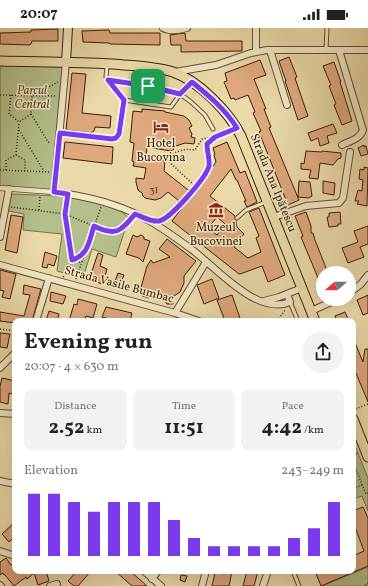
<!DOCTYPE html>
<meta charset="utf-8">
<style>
body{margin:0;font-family:Vollkorn,serif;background:#f2f2f2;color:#222;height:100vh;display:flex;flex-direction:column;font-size:15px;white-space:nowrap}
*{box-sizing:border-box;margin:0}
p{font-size:13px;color:#767676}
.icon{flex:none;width:22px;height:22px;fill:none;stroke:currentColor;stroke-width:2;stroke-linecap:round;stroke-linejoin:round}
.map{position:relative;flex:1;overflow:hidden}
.details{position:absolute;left:12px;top:290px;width:344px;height:256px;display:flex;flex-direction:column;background:#fff;border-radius:8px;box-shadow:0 4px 16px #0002}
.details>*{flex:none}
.needle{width:26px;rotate:250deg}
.controls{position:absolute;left:316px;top:238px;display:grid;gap:8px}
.controls a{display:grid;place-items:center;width:40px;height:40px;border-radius:50%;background:#fff;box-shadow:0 4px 16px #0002;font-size:20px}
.pin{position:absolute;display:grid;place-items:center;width:34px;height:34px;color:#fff;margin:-17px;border-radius:8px;box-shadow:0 2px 6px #0006}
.round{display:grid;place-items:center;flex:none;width:42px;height:42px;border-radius:21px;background:#f2f2f2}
.headline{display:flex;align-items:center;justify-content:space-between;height:68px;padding:0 12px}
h1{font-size:22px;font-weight:700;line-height:30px}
.figures{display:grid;grid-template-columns:repeat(3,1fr);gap:6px;height:68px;padding:4px 12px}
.figures div{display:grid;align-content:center;border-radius:8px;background:#f2f2f2;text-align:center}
.figures b{font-size:20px;font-weight:700}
.figures small{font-size:11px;font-weight:400}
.figures p{font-size:11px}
.chart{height:112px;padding:8px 12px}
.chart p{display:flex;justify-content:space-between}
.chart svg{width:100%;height:72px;margin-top:4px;stroke:#7c3aed;stroke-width:6}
.status{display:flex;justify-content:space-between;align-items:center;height:28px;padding:0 20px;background:#fff;direction:ltr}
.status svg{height:11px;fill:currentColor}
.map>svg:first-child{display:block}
</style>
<div class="status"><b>20:07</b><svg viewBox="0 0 49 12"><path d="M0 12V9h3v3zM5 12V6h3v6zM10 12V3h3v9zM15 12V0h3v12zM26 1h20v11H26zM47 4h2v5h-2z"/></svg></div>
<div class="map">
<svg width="368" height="558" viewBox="0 0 368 558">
<rect width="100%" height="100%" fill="#ebdaa8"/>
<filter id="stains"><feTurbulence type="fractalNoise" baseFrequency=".005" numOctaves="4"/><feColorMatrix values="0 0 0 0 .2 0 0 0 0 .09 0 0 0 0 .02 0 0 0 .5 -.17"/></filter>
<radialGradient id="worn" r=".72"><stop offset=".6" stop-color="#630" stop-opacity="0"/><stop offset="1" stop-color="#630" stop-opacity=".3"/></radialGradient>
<path fill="#b3c08b" stroke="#766f4b" d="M0,33L66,34L54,164L0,161Z
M11,166L83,169L112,176L129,190L116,229L92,221L83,250L57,243L62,206L23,202L24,186L8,183Z
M353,413L368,450V483L362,468L353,471Z
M368,539V558H322Z"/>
<path fill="#e0a87d" stroke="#3a1e0b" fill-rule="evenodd" d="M58,1V13H32L31,16L30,17L0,16V5L31,4V2Z
M109,2L110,5H160V17L110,16L109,15L83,14L82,3Z
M185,5L186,13H242V23L181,24V17H171L170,7Z
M289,29L297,49L295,50L308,88L298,92L285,53H286L279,33Z
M260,32L266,47L254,51L266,81H264L271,99L269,100L299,172L288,177L259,104L261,103L253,85L255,84L248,67L235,72L234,70L231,71L224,54L227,53L225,45Z
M334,34L341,54H340L352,93L342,97L334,77L336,76L329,58L331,57L323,38Z
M72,45L86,46L82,85L111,88L110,100L95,99L94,103L91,105L66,102Z
M142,81L165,83V84L184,88L189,92L192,98L189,100L192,106L191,109L195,110L194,116L185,115L173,119L174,121L171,123L147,119L146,130L165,133L164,143L192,165L216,134L214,127L215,126L213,120L227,114L240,145L245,143L257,174L247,179L244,173H246L237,152H236L231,141L210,168L235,188L237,199L244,206L234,219L248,230L261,224L256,210L259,208L249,184L259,180L285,247L268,254L262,238L240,246H239L172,193L184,177L168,164L161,170L155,172L145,170L142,167L143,166L138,162L136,154V150L144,151L146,140L133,138L134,134L132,133L134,115L130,114L133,83L142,84ZM217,189L225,196L217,207L208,200Z
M333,96L337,105L327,108L329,115L320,118L318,110L311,113L308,105Z
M65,114L113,119L112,136L63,130Z
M364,117V119L366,118L368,126L361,128L358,120Z
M306,123L322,124V123L341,125V130L338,131L333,137L320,135L318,151L309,150L311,142L301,141V135L304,136Z
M364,139L368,140L367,178L357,176L359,173H355L358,162L362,163L363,152L359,151L360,141L364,142Z
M299,153L310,154L312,168L309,170L298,169Z
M323,153L335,155L334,167L323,165Z
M306,184L311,198V205H313L315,212L328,245H323V262L301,209L303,208L295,188Z
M340,184L341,196H338V198L329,199L327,189H329V185Z
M11,187L23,189L17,225L5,222Z
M368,198V216L360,219L364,229L348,235L342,220L358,214L354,203Z
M133,207L137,209L141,207L144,209V211L150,213L143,234L139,230L126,226Z
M167,211L196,233L184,248V255L180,264L171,270L173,276H167L164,272L149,268V270L142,268L140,263L147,238L151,232L153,235L170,229L159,221Z
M45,224L57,228L54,238L48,236L47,240L42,239Z
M98,225L103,227L100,238L107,241L103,256L89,252Z
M0,242L16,246L10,271L2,269L4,263L0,262Z
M118,245L124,247L119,260L113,259Z
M212,251L219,270L204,276L197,257Z
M24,257L41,261L32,293H15V295L0,293V284L24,288L30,267L23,266Z
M51,264L66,268L63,276L50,273Z
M232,267L241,293H225L217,272Z
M368,267V285L363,287L357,272Z
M78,271L97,276L93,290L86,288L84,293H69L74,276L77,277Z
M106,279L132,285L130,293H116L102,289Z
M49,283L59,286L57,293H46Z
M345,284L349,293H337L335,288Z
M0,305L10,306L7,320L0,319Z
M353,310L363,334L365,321H368V374L353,338Z
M2,350L15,353V367L9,365L8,376L0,374V358Z
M363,479L368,490V538L321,558L315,543H353V528L364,523L355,499L353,500V483Z
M15,494V508L9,514L2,506Z
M6,530L11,537L15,534V543H46L49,553L38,557L34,545L27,551L26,549L14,558L5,547H4L3,545L0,547V534Z
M77,543H91L78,558H74L68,553Z
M115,543H130L147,558H132Z
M226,543H232L229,558H212L215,545L225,546Z
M247,543H258L254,558H243Z
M181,547L187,548L185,554L180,552Z"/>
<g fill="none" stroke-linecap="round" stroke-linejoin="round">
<g stroke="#664d32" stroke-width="5">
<path id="service" d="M326,22L327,0
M107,38L106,49L124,72L171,79L180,66L190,56
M108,52L148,58L180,66L191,74L205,87L213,101
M60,105L112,111L116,109L119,106L124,72
M237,190L246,182L266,174
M290,274L298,293
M293,543L299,558"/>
</g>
<g stroke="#664d32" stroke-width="6">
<path id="pedestrian" d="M0,160L54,164"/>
</g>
<g stroke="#664d32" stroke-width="8">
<path id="minor" d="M163,0C170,4 180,2 187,0
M270,22L287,77
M339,22L363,102C360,111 350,113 342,117
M256,24V0
M66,34L54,164C86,168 116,175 144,190C162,199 179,212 195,224C218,242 258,288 290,274L287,266
M175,44L216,37L251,25L267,22H368
M274,189L306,178L339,175L343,170L350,124
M0,209L9,161
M0,237L175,285L199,293
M349,265L361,256L368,247
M264,273L279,269L302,260
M311,283L338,271
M175,285L206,234
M36,293L49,250
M0,340L15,325
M0,385L15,386
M0,453L15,456
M0,523L15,528
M144,543L161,558
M152,551L158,543
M0,557L1,558
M50,558L57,556
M202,558L206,543
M263,558L268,543"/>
</g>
<g stroke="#3a1e0b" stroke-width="10">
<path id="secondary" d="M66,34L68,0"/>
</g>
<g stroke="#3a1e0b" stroke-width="11">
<path id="primary" d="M0,33C38,34 75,34 113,36C133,38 154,38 173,44C199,53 229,84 241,108L315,293
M353,391L368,429"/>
</g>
<path stroke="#3a1e0b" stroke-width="1.5" stroke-dasharray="1 2" stroke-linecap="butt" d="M0,67L56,68
M11,67L9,86L19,94L31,86L32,68L58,54
M31,86L48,114L51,115
M19,102L44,143
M16,127L19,94
M0,142L50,144
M6,142V132L16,127L25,132V143
M196,159L165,130C175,124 183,120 195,122L202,111L215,109L214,106
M67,171L65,186L72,232
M11,179L65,186L110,205C120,202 125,198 132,190
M39,182L40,168
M161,192C174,185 204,153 209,139C210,133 207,123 207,117L215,109L230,103
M70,220L74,231
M77,231L85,224
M78,247L71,239L70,235L72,232L77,231L81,236
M63,249L71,239
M76,251L101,179
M261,293H265
M277,293L285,282
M0,301L15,303
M353,382L368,376
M353,427L359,425
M353,434L366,466L368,465
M353,461L362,457
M365,557L368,555"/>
<use href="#service" stroke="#f2e7c6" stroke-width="3"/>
<use href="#pedestrian" stroke="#f2e7c6" stroke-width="4.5"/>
<use href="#minor" stroke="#f2e7c6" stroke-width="6"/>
<use href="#secondary" stroke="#f2e7c6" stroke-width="8"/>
<use href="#primary" stroke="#ebdaa8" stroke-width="9"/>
</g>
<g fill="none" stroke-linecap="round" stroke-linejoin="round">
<g stroke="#fff" stroke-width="8">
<path id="route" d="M108,52L148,58L180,66L192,54C209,68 225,81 237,100L215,109L207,116C207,123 210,132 209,138C206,150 170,191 159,193C150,194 143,189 135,186C121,203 116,209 94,198C89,214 88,227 72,232L65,186L68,166L54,164L60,105L112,111L116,110L119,106L124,72Z"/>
</g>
<use href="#route" stroke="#7c3aed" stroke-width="5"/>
</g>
<defs>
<g id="hotel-bare" transform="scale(1.2)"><path d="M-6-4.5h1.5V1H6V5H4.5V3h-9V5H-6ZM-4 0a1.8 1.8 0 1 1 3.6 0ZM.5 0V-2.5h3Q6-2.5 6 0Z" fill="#8f2418" stroke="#f2e7c6" stroke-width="2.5" paint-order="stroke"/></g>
<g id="museum-bare" transform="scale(1.2)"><path d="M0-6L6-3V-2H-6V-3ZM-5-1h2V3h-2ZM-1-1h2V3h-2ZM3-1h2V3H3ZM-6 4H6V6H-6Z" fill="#8f2418" stroke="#f2e7c6" stroke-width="2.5" paint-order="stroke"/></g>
</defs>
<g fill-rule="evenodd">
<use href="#hotel-bare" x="161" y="99"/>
<use href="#museum-bare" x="216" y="182"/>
</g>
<g text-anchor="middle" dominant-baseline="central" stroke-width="3" stroke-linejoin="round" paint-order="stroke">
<g font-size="10" fill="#644028">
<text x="154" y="162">31</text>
</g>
<g font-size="12" font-style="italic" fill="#58462b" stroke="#f2e7c6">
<text x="32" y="63">Parcul<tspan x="32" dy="14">Central</tspan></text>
</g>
<g font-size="12" fill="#3a1e0b" stroke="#f2e7c6">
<text x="161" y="116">Hotel<tspan x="161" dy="14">Bucovina</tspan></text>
<text x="216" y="200">Muzeul<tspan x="216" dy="14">Bucovinei</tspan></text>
</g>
<g font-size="12" fill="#3a1e0b" stroke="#f2e7c6">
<text transform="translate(273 155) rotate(68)">Strada Ana Ipătescu</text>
<text transform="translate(119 257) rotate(15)">Strada Vasile Bumbac</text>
</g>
</g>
<rect width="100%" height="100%" filter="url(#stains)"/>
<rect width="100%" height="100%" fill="url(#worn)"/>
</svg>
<div class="controls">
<a><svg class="needle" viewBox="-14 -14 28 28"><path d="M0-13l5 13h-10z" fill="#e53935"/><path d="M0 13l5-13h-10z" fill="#767676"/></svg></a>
</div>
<div class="pin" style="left:148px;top:58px;background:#1e9e55"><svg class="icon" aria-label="arrive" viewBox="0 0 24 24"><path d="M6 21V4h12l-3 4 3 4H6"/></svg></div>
<section class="details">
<div class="headline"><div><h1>Evening run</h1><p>20:07 · 4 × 630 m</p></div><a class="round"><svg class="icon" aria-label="share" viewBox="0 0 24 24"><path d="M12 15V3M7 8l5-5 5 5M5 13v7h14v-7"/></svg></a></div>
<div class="figures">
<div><p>Distance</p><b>2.52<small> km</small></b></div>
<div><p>Time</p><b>11:51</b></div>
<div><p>Pace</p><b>4:42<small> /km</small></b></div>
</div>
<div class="chart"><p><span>Elevation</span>243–249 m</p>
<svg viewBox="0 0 160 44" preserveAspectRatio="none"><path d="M5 44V6M15 44V6M25 44V11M35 44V17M45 44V11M55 44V11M65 44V11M75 44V22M85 44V33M95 44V38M105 44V38M115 44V38M125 44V38M135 44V33M145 44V27M155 44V11"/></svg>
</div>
</section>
</div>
